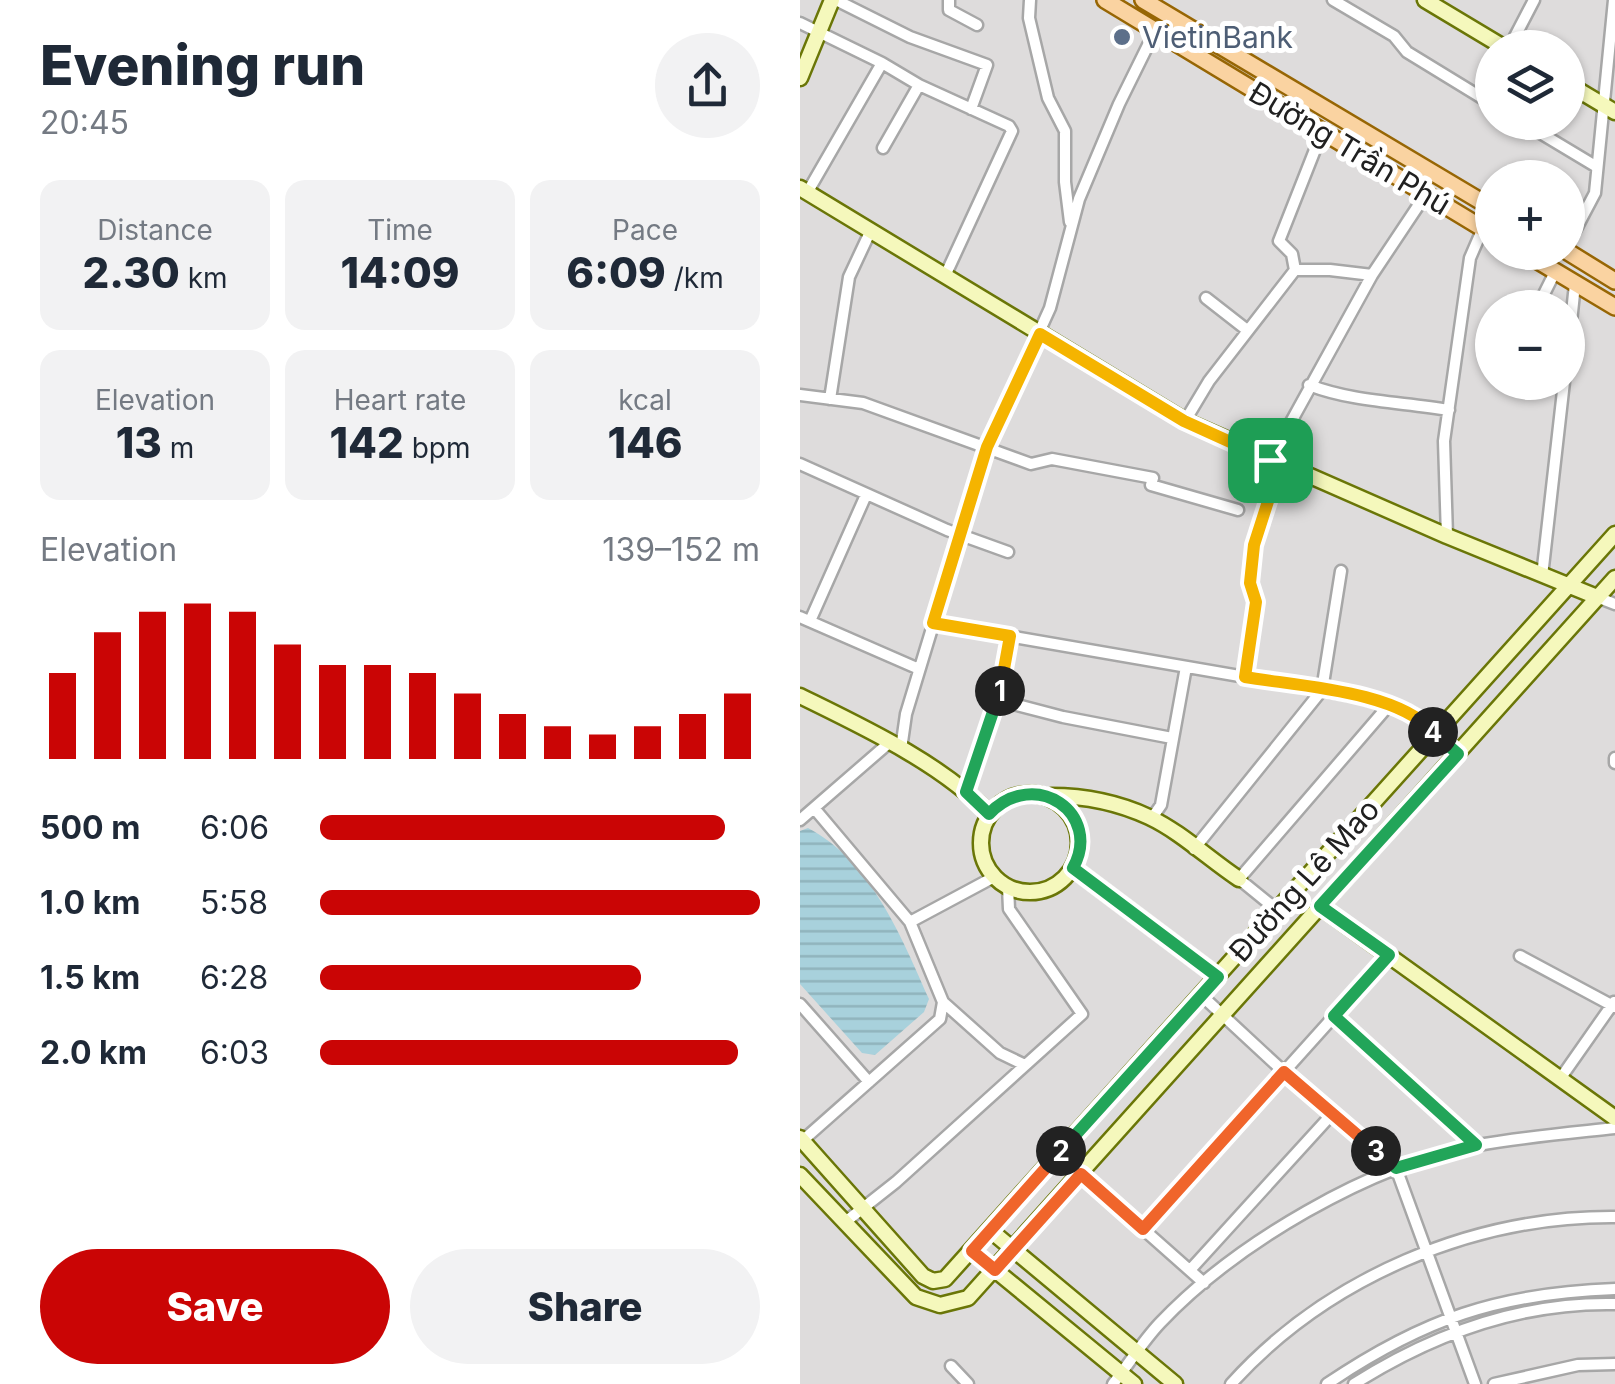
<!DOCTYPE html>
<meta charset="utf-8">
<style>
body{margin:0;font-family:Inter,sans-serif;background:#f2f2f3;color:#1f2937;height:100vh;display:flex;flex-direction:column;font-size:38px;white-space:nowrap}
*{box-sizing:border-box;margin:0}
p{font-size:32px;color:#747a83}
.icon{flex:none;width:55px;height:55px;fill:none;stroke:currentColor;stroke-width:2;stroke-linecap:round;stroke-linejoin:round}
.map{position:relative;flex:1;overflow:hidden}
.sheet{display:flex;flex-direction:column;background:#fff;width:800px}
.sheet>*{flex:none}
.tools{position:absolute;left:675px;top:30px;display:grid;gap:20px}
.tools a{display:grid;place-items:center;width:110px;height:110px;border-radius:50%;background:#fff;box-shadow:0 2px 8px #0004;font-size:50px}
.pin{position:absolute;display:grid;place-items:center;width:85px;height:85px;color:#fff;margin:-42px;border-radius:20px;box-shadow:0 5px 15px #0006}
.km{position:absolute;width:50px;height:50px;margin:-25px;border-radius:50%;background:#222;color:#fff;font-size:28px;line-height:50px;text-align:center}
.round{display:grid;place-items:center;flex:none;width:105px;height:105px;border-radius:52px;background:#f2f2f3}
.overview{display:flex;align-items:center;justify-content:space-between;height:170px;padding:0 40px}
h1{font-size:55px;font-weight:800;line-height:75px}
.stats{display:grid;grid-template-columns:repeat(3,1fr);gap:15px;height:170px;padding:10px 40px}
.stats div{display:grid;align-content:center;border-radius:20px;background:#f2f2f3;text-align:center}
.stats b{font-size:42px;font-weight:800}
.stats small{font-size:28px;font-weight:400}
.stats p{font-size:28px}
.chart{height:280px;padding:20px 40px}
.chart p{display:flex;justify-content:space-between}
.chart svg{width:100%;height:180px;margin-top:10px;stroke:#ca0505;stroke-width:6}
.button{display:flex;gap:20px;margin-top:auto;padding:20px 40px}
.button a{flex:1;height:115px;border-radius:60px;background:#ca0505;color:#fff;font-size:40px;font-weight:800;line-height:115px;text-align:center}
.button a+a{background:#f2f2f3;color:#1f2937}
ul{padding:0 40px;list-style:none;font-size:32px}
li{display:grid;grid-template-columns:160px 120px 1fr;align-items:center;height:75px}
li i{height:25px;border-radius:12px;background:#ca0505}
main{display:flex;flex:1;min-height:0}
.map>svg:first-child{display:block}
</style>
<main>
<section class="sheet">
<div class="overview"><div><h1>Evening run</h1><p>20:45</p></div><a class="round"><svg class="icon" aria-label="share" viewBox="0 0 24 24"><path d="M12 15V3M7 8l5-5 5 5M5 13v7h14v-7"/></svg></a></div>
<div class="stats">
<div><p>Distance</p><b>2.30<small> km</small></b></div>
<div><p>Time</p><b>14:09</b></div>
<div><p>Pace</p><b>6:09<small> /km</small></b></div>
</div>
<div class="stats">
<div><p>Elevation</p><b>13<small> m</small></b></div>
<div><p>Heart rate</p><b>142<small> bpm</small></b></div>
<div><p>kcal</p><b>146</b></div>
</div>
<div class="chart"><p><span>Elevation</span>139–152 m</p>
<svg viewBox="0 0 160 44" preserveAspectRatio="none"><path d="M5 44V23M15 44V13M25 44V8M35 44V6M45 44V8M55 44V16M65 44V21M75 44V21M85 44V23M95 44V28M105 44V33M115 44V36M125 44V38M135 44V36M145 44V33M155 44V28"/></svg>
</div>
<ul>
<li><b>500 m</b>6:06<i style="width:92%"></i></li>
<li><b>1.0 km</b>5:58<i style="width:100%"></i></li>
<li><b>1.5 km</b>6:28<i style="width:73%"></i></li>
<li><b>2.0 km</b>6:03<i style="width:95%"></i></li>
</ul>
<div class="button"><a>Save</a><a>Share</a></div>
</section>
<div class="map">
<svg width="815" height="1384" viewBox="0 0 815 1384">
<defs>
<pattern id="water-rules" width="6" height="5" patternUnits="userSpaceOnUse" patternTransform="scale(2.5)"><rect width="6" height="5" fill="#a8d1dc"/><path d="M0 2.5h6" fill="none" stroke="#90b3bc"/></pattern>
</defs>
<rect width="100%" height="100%" fill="#f0ede6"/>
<path fill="#dedcdc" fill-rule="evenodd" d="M0,0H815V1384H0ZM692,48H768V122H692ZM692,178H768V252H692ZM692,308H768V382H692Z"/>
<path fill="url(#water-rules)" d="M8,828C71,861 102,938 129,999L124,1012L75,1055L62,1053L0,984V831Z"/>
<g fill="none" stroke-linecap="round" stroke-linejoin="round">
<g stroke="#a7a7a7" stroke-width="15">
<path id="street" d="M36,0L110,37L187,65L171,109
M149,0V10L177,25
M230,0L229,18L248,98L265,131V182L270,222
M533,0L594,36L607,52L692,104
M0,23L82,63
M709,48L734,0
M722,122L797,167
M83,148L119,85
M7,193L82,63L119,85L209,126L212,131L145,276
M768,244L795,193L814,0
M495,270H530L572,275
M406,298L447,330
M737,308L755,272
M768,351L775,284
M509,385C553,402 602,402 649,410
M0,395L63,403L231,464L252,459L353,478L351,485L438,510
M30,399L49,277L71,230
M385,421L409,381L495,270L492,254L479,241L522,132
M470,460L572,275L626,194
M0,464L147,530L208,552
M647,536L644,441L670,258L683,228
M742,576L764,382
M797,597L815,604
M0,617L119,669
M10,621L66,495
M133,623L555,696L611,712L623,720L658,755
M445,677L457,602L449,583L454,545L480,464
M198,700L263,717L372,738
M101,749L106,714L187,447L250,308L279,199L319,104L355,31
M815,758V763
M166,793L198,700L210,636
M14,808L110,922L143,1002L200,1053L225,1065
M352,818L361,805L386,667
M0,820L90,742
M394,849L522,690L541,571
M477,910L439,879L589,705
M110,922L194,877
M720,956L815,1007
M401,995L484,1072L596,1168L675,1384
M0,1004L69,1082
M534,1016L676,1145
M760,1079L814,1002
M1,1142L140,1019L143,1002
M281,1174L404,1283
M44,1223L96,1182L282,1014L209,909L208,887
M343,1229L589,955
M390,1270L533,1113
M151,1366L168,1384
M313,1384C329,1364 342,1342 360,1323C435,1244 570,1164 678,1145C723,1137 769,1133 815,1128
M431,1384C527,1278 672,1216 815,1217
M527,1384C623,1319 699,1293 815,1289
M554,1384C633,1334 721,1302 815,1304
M694,1384L778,1365L815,1364"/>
</g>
<g stroke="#6a7607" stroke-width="19">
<path id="secondary" d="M625,0L705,48
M0,78L32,0
M768,84L815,112
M0,188L385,421L647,536L797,597
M0,696C61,726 143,764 189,814
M181 843a49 49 0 1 1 98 0a49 49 0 1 1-98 0Z
M251,796C284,796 319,803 349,817C381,832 410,860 439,879
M273,868L418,977
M521,907L815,1118
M0,1138L123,1276L133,1281L145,1279L815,534
M0,1175L116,1297L140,1305L168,1298L815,578
M190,1230L375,1384
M172,1251L334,1384"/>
</g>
<g stroke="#976604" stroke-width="20">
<path id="primary" d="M305,0L692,234
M343,0L692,208
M723,252L815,307
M768,252L815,281"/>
</g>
<use href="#street" stroke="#fff" stroke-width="10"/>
<use href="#secondary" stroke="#f5f8bc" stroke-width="14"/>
<use href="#primary" stroke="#fad3a1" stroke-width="15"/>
</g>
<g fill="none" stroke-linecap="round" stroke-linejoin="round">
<g stroke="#fff" stroke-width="20">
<path id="split-1" d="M200,691L210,636L133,623L187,447L240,334L384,421L470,460"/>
</g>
<g stroke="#fff" stroke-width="20">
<path id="split-2" d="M200,691L166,792L189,814C235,766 303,814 273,868L418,977L261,1151"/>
</g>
<g stroke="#fff" stroke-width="20">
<path id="split-3" d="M261,1151L172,1251L195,1270L281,1174L343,1229L484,1072L576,1151"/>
</g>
<g stroke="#fff" stroke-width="20">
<path id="split-4" d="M576,1151L596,1168L676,1145L534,1016L589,955L520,906L658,754L633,732"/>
</g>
<g stroke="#fff" stroke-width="20">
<path id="split-5" d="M470,460L480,464L454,545L450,583L456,602L445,677C498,686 598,691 633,732"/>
</g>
<use href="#split-1" stroke="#f5b400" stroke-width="12"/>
<use href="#split-2" stroke="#22a559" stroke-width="12"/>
<use href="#split-3" stroke="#f0652b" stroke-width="12"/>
<use href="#split-4" stroke="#22a559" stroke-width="12"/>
<use href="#split-5" stroke="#f5b400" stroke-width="12"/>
</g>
<circle fill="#5c6f8a" stroke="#fff" stroke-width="4" cx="322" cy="37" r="10"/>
<g text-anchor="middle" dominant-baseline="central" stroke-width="10" stroke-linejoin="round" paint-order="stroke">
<g font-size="30" fill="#4e5e75" stroke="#fff" text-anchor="start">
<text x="342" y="37">VietinBank</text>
</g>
<g font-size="30" fill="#202020" stroke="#fff">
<text transform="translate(550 148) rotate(31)">Đường Trần Phú</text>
<text transform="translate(504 880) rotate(-48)">Đường Lê Mao</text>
</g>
</g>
</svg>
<div class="tools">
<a><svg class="icon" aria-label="layers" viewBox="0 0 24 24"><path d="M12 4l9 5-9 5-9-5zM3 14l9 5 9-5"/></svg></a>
<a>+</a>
<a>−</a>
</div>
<div class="pin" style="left:470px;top:460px;background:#1e9e55"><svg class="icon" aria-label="arrive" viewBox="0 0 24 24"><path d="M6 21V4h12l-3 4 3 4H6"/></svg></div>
<b class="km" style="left:200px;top:691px">1</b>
<b class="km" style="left:261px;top:1151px">2</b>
<b class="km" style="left:576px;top:1151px">3</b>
<b class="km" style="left:633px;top:732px">4</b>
</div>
</main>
